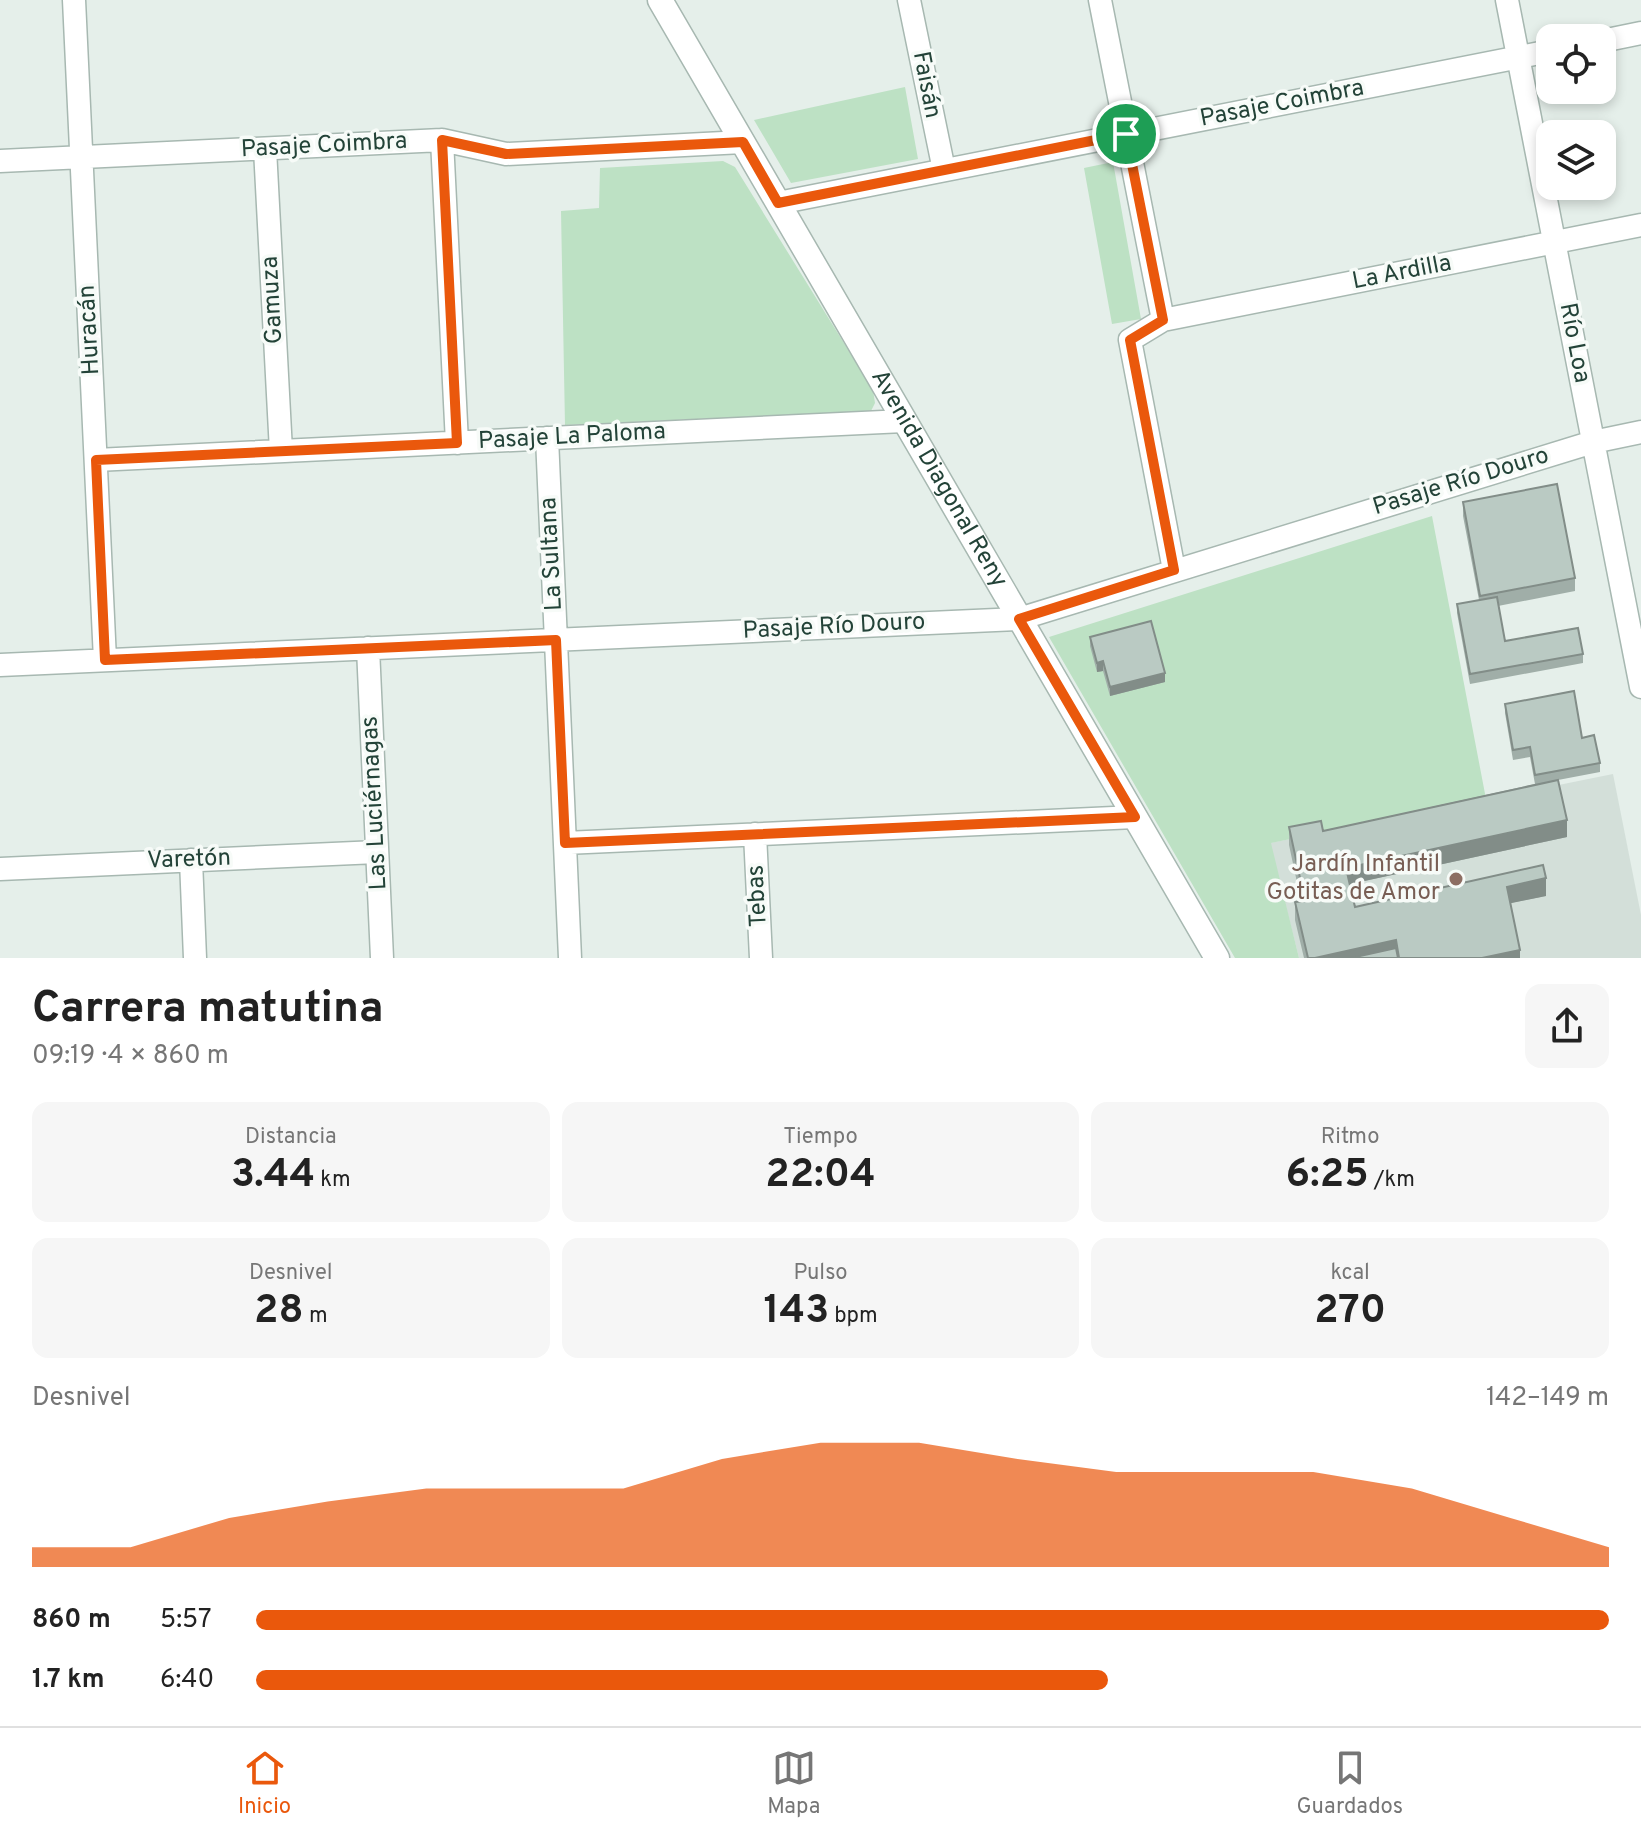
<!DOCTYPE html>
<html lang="es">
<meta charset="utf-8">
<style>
body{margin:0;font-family:Overpass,sans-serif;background:#f6f6f6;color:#222;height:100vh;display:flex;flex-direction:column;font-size:30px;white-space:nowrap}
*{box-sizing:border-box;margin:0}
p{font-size:26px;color:#767676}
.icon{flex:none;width:44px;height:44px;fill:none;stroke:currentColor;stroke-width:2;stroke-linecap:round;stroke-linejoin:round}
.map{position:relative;height:958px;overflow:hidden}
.details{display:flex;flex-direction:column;background:#fff;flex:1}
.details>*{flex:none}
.fabs{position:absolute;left:1536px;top:24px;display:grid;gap:16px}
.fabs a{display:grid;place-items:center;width:80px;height:80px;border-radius:16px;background:#fff;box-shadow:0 4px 12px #0003;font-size:40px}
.pin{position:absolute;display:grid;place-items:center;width:68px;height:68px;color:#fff;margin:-34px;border:4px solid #fff;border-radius:50%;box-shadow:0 2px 8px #0007}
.round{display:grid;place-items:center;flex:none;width:84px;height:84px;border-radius:16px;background:#f6f6f6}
.headline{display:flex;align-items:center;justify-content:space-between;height:136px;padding:0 32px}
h1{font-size:44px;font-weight:700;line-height:60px}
.stats{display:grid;grid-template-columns:repeat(3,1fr);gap:12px;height:136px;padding:8px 32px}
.stats div{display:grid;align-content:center;border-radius:16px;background:#f6f6f6;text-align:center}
.stats b{font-size:40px;font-weight:700}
.stats small{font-size:22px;font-weight:400}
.stats p{font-size:22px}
.chart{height:224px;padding:16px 32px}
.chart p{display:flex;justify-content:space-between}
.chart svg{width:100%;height:144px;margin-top:8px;fill:#ea580c;opacity:.7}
ul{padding:0 32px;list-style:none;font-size:26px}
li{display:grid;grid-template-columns:128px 96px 1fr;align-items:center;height:60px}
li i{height:20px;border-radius:10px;background:#ea580c}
.tab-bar{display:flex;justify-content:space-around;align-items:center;height:112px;border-top:2px solid #e0e0e0;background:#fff;font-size:22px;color:#767676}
.tab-bar a{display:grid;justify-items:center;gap:4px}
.tab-bar .current{color:#ea580c}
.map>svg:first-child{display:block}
</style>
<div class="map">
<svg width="1641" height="958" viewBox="0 0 1641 958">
<rect width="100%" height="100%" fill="#e5efea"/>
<path fill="#d3dfd9" d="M1613,774L1641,915V958H1299L1270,843Z"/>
<path fill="#bde1c4" d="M905,87L918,159L791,183L754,120Z
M723,161L735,167L873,390L875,403L871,411L565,425L561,211L599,208L600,168Z
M1113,162L1141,319L1112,324L1084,168Z
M1432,516L1486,799L1271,843L1299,958H1235L1049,637Z"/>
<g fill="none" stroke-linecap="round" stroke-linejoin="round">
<g stroke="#a7b8b1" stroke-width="25">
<path id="minor" d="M74,0L105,660
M909,0L944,170
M1100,0L1163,320
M1507,0L1641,687
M1602,41L1641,33
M442,140L457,443
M265,149L281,451
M0,161L442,140L506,154L743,142
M778,203L1550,51
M547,438L570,958
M96,460L904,421
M1174,570L1130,340L1163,320L1641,225
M368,648L382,958
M0,665L1019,619L1593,442L1641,432
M755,834L761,958
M565,843L1135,817
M191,860L195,958
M0,869L377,852"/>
</g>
<g stroke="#a7b8b1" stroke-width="27">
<g id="tertiary">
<path id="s1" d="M660,0L1217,958"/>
</g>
</g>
<use href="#minor" stroke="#fff" stroke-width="22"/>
<use href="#tertiary" stroke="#fff" stroke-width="24"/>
</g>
<path fill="#a0aea8" d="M1463,502L1575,578V591L1498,606L1505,641L1583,654V663L1470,684L1457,613V604L1479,600L1463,516Z
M1090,637L1165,682L1110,696L1103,671L1097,672L1090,646Z
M1505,704L1582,738L1600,763V772L1558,780L1567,837L1350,884L1355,907L1546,896L1510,903L1520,958H1304L1295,920V902L1301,901L1289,845V827L1323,831L1535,784L1530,757L1513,760L1505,713Z"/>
<path fill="#828d88" d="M1103,661V671L1097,672V663Z
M1165,673V682L1110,696V687Z
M1567,820V837L1346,885V868Z
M1546,878V896L1507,904V887Z
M1396,940V958H1315Z
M1520,950V958H1482Z"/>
<path fill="#bacac3" stroke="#828d88" stroke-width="2" d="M1557,484L1575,578L1480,596L1463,502Z
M1497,597L1505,641L1578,628L1583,654L1470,674L1457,604Z
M1151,621L1165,673L1110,687L1103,661L1097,663L1090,637Z
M1574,691L1582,738L1594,735L1600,763L1535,775L1530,747L1513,750L1505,704Z
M1558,780L1567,820L1346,868L1355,907L1543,865L1546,878L1507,887L1520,950L1482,958H1399L1396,940L1315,958H1308L1295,902L1305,901L1289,827L1321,821L1323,831Z
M1396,948L1398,958H1351Z"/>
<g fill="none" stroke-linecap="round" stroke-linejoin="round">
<g stroke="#fff" stroke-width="16">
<path id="route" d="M1126,134L1163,320L1130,340L1174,570L1019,619L1135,817L565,843L556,640L105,660L96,460L457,443L442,140L506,154L743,142L778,203Z"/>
</g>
<use href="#route" stroke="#ea580c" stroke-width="10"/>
</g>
<circle fill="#8d6e63" stroke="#f7fbf8" stroke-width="3" cx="1456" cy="879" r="8"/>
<g text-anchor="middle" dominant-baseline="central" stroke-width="7" stroke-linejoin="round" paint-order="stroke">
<g font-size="24" fill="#234338" stroke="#f7fbf8">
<text transform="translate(926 85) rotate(79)">Faisán</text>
<text transform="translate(1282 104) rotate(-11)">Pasaje Coimbra</text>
<text transform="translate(324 146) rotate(-3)">Pasaje Coimbra</text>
<text transform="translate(1402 273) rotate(-11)">La Ardilla</text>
<text transform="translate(273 300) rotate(-93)">Gamuza</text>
<text transform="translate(90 330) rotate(-93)">Huracán</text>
<text transform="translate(1574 343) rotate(79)">Río Loa</text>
<text transform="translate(572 437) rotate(-3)">Pasaje La Paloma</text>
<text stroke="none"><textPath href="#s1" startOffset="554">Avenida Diagonal Reny</textPath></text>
<text transform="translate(1461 482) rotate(-17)">Pasaje Río Douro</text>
<text transform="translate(552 554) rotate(-93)">La Sultana</text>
<text transform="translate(834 627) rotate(-3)">Pasaje Río Douro</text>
<text transform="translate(375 803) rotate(-93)">Las Luciérnagas</text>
<text transform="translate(189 860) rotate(-2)">Varetón</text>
<text transform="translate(758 896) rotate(-93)">Tebas</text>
</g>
<g font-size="24" fill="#785e54" stroke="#f7fbf8" text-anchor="end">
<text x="1440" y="865">Jardín Infantil<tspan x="1440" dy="28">Gotitas de Amor</tspan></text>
</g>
</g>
</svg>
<div class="fabs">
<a><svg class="icon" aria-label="locate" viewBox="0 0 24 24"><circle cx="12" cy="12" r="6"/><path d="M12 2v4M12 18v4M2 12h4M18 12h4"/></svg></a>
<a><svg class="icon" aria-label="layers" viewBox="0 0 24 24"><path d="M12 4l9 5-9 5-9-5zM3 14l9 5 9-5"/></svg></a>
</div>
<div class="pin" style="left:1126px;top:134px;background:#1e9e55"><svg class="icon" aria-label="arrive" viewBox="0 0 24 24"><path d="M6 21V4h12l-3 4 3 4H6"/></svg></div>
</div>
<section class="details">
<div class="headline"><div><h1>Carrera matutina</h1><p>09:19 · 4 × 860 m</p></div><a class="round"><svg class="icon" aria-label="share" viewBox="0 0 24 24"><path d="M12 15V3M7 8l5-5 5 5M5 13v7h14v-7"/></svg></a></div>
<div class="stats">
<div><p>Distancia</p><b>3.44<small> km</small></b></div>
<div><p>Tiempo</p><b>22:04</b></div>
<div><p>Ritmo</p><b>6:25<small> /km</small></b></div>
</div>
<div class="stats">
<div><p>Desnivel</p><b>28<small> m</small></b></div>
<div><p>Pulso</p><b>143<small> bpm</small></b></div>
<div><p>kcal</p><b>270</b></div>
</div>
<div class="chart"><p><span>Desnivel</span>142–149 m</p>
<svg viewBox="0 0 160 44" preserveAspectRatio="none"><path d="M0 44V38L10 38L20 29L30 24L40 20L50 20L60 20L70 11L80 6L90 6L100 11L110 15L120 15L130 15L140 20L150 29L160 38V44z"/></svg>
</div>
<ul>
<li><b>860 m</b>5:57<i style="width:100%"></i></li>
<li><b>1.7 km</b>6:40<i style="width:63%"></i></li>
</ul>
</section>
<nav class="tab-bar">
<a class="current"><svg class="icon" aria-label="home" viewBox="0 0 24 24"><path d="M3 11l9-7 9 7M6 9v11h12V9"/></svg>Inicio</a>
<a><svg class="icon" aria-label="map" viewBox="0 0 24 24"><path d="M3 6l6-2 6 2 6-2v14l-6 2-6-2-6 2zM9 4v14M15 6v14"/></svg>Mapa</a>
<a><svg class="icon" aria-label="saved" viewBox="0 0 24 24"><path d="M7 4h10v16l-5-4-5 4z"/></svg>Guardados</a>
</nav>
